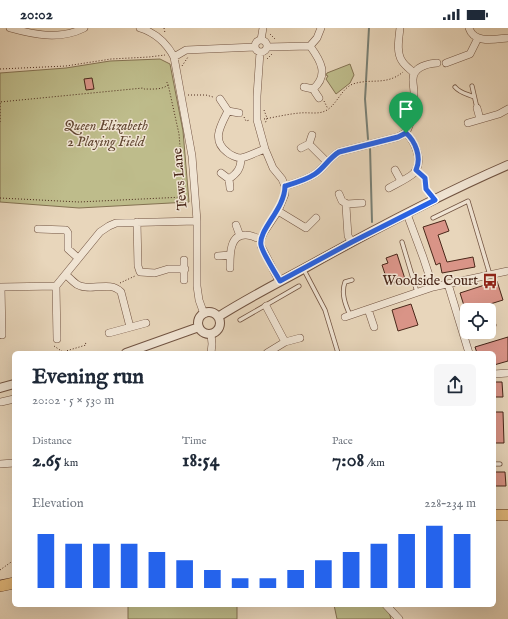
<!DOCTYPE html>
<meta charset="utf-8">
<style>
body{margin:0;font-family:"IM FELL English",serif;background:#f6f6f7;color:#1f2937;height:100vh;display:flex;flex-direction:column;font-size:15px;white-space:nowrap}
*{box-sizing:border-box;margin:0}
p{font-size:13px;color:#747a83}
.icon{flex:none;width:22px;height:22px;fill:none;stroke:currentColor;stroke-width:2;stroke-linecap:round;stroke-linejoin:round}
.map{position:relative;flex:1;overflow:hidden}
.panel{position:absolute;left:12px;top:323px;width:484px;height:256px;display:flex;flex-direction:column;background:#fff;border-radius:6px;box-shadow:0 4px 16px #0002}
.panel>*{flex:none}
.controls{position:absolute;left:460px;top:275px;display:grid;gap:8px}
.controls a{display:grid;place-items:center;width:36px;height:36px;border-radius:6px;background:#fff;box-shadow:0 4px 16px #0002;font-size:20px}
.pin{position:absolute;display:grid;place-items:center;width:34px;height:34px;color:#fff;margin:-41px -17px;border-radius:50% 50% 50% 0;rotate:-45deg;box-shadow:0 0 4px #0007}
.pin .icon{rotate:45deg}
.round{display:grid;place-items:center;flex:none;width:42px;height:42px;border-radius:6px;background:#f6f6f7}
.headline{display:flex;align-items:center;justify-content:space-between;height:68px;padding:0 20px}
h1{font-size:22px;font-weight:700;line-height:30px}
.figures{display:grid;grid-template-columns:repeat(3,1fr);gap:6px;height:68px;padding:4px 20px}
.figures div{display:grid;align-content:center}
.figures b{font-size:20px;font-weight:700}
.figures small{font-size:11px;font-weight:400}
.figures p{font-size:11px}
.chart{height:112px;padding:8px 20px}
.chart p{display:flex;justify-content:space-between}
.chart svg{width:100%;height:72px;margin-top:4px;stroke:#2563eb;stroke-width:6}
.status{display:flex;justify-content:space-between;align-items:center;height:28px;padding:0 20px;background:#fff;direction:ltr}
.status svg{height:11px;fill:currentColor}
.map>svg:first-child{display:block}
</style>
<div class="status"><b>20:02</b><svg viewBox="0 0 49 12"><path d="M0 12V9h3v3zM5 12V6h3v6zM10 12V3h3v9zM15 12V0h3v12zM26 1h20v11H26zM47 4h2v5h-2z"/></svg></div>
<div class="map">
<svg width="508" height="591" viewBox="0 0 508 591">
<rect width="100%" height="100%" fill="#e8d6bb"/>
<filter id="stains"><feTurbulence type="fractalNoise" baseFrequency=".005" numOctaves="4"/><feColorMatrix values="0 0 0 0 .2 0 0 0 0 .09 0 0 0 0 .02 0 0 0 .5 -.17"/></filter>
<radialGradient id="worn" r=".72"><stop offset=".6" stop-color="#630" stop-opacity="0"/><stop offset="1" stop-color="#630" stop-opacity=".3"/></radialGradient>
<path fill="#bebc8b" stroke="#847252" d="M160,31L170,36L183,103L189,174L79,180L0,174V45L66,40L110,33Z
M350,36L354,47L350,55L336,66L326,51L328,48L326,47L327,45Z
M128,577H237V591H128Z
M334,577H387L391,591H337Z"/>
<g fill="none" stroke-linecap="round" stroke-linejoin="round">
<path stroke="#787f74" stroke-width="2" d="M366,53L369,0
M366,55L365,71L368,111
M370,119L372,194"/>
</g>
<path fill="#d99487" stroke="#4a281a" d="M92,50L94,61L86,62L84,51Z
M445,192L449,203L438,207L447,234L473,229L475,239L442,245L440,235L436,237L423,199Z
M397,226L405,251L394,255L392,247L386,249L382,237L388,235L386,230Z
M497,253L503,272L471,282H467L466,284L460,265Z
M411,276L418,297L398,303L392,282Z
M508,309V333L494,337V325H477L475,319Z
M494,354H502L503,369H494Z
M494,384H503L504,415H494Z
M494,444H505L506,458H494Z"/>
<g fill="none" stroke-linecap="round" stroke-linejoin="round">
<g stroke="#725442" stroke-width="5">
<path id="service" d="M472,58L477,80
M455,59C460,65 467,66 474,69
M433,190L468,173L490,247
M402,214L417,264
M304,242L325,282L338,325
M350,287C345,276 341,265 345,254L352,252
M240,292L299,258
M489,299L494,297
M464,308L474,304
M494,436H500"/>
</g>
<g stroke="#725442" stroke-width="8">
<path id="minor" d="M10,0C35,7 60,12 84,0
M140,0C156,5 166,14 174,29L192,128L197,193V258L199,272L204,286
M400,0C399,10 396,24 402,33C405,38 410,41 414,45
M469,0C474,16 495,11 508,10
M255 18a6 6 0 1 1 12 0a6 6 0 1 1-12 0Z
M261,12L263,0
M267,19L310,18
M260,24L257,68V92L265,121L273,140L282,151L285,158V166L278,183L264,204L261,211V218L279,253
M174,29L186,22L255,19
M446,35L470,26L478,10
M304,59L313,61
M319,70L313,61C329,47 321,33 310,18L317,10L321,0
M220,71L228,83
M477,80L480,91
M239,85L228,83C221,97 211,112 227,124C230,127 237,130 241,130C247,129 259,123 265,121
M468,95L499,86L508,81
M312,107L309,116L327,134
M301,120L309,116
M395,142L401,153
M221,145L229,151C237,145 241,141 241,130
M229,151L230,160
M285,158C295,155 306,152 315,146C324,140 329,130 339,124L398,109C401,107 404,106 406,104C412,96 414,75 414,65C414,61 413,57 413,53C412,39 426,36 437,35
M389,160C396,156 409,150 414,145C424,133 415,114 406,105
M339,166L342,173L347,176
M278,183L306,200L316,190
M407,186L423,229L433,259
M137,194L138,238L140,244L155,245L168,241H185
M236,197L240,208
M38,201L66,202L68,205V221L78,230
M352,214L348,208L346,178L347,176L362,175
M218,228L230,227
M230,240C230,228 229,206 246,207C251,207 256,210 261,211
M66,247C70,250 74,255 78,257C91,264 110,252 121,264L130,299
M184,252V232
M448,256L469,325
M266,278L285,314
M368,281L374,299
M345,289L433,259L508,243
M109,305L146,295
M2,307L1,259L56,258
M57,311L56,258L100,204L109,198L116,195L197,193
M211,325L212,316L211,306
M267,325L285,314L300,310
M494,346L508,345
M1,374L14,371
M0,436L14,435
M386,577L399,591"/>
</g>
<g stroke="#725442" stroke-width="10">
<path id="tertiary" d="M198 295a11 11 0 1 1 22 0a11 11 0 1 1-22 0Z
M218,289C246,271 276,256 305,240C371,203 439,167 508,137
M126,325L199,299
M0,360L14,356"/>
</g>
<g stroke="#4a281a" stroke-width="12">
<path id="trunk" d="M494,487H508
M0,558L14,555"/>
</g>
<path stroke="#4a281a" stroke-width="1" stroke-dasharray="1 2" stroke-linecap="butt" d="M164,0L165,5
M270,6L276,12
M267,31L272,26
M182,38L188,29
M0,41L66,38L111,31L149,29L165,27
M188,67H206L213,69
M324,73L328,81
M264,82L267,90L265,96
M244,89L246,93L250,92
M264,91C276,89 288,86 300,85C309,84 319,87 327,82C337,76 342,60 353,56C371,50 386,58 403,44
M0,94V74L143,60L144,61C151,61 162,62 168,57
M421,145C427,151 425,159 429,166
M0,170L79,174L184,169L179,106L168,56L166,53
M120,255L135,248
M54,318L63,324L66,323L86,317L85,313
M0,542L14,532"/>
<use href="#service" stroke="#f0e4d3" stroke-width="3.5"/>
<use href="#minor" stroke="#f0e4d3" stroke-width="7"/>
<use href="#tertiary" stroke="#f0e4d3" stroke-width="8"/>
<use href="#trunk" stroke="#e4bb7e" stroke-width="11"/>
</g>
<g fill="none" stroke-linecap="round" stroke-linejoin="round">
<g stroke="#fff" stroke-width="8">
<path id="route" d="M406,105C415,113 422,129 416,142L425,150L426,161L435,172L352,214L280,253C276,246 262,224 261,217C258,202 285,181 285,158C295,155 306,152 315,146C324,140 329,130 339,124L398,109Z"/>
</g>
<use href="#route" stroke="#2563eb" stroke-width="5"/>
</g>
<defs>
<g id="bus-bare" transform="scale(1.2)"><path d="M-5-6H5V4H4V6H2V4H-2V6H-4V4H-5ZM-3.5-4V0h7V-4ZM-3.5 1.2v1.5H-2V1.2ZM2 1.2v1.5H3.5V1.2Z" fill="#8f2418" stroke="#f0e4d3" stroke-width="2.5" paint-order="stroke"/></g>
</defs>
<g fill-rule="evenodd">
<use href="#bus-bare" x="490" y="253"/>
</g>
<g text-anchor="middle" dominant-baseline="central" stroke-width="3" stroke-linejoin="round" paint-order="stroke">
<g font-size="14" font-style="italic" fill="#614631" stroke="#f0e4d3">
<text x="106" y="98">Queen Elizabeth<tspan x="106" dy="16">2 Playing Field</tspan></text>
</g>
<g font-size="14" fill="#4a281a" stroke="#f0e4d3">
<text transform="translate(180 151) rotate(-95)">Tews Lane</text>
</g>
<g font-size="14" fill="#4a281a" stroke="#f0e4d3" text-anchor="end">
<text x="478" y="253">Woodside Court</text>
</g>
</g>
<rect width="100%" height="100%" filter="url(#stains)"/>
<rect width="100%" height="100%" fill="url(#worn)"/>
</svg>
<div class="controls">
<a><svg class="icon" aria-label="locate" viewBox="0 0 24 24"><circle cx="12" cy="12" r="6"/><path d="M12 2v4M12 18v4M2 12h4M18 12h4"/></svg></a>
</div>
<div class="pin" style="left:406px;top:105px;background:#1e9e55"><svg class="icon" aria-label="arrive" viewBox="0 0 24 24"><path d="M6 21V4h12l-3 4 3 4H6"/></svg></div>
<section class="panel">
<div class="headline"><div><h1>Evening run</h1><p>20:02 · 5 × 530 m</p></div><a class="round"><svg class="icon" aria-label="share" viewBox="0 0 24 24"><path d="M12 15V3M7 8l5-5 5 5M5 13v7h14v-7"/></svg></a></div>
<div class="figures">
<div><p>Distance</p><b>2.65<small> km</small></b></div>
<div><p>Time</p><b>18:54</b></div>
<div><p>Pace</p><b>7:08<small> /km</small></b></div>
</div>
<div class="chart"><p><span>Elevation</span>228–234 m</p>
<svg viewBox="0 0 160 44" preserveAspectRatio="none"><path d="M5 44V11M15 44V17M25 44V17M35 44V17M45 44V22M55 44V27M65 44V33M75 44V38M85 44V38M95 44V33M105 44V27M115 44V22M125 44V17M135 44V11M145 44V6M155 44V11"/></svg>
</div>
</section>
</div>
